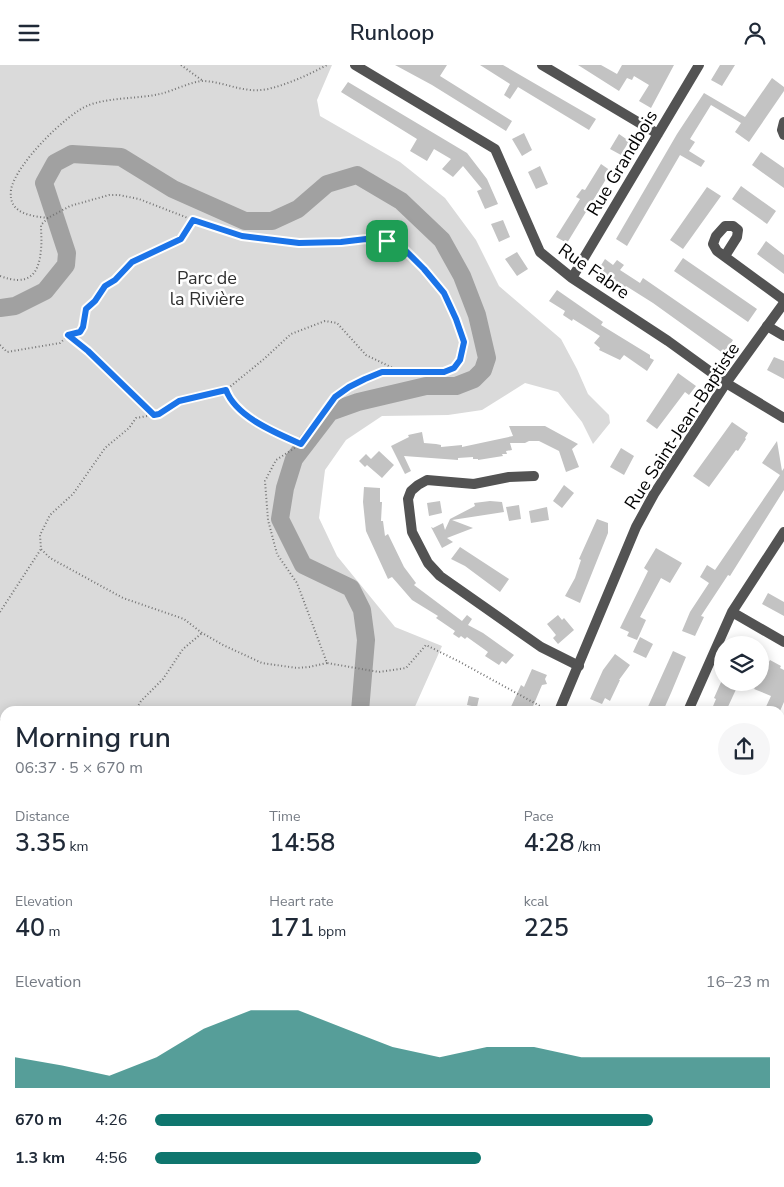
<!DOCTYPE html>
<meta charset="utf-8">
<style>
body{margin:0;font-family:"Nunito Sans",sans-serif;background:#f6f6f7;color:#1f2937;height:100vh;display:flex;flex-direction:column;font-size:19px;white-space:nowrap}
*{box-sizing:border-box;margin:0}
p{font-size:16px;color:#747a83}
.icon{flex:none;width:28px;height:28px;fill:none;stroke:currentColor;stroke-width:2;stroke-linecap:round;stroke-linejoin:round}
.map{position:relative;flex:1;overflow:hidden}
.sheet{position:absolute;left:0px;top:641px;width:785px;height:481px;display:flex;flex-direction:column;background:#fff;border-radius:15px 15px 0 0;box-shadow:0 2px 12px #0003}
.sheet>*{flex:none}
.controls{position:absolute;left:714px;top:571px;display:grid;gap:10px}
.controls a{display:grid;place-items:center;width:55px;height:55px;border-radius:50%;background:#fff;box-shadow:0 2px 12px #0003;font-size:25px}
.pin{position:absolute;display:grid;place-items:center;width:42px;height:42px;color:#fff;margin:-21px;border-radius:10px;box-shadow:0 2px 8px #0006}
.round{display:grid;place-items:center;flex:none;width:52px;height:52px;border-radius:26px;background:#f6f6f7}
.overview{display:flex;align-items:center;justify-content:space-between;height:85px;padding:0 15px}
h1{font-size:28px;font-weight:600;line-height:38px}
.metrics{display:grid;grid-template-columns:repeat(3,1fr);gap:8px;height:85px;padding:5px 15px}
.metrics div{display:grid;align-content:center}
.metrics b{font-size:25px;font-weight:600}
.metrics small{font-size:14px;font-weight:400}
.metrics p{font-size:14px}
.chart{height:140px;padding:10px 15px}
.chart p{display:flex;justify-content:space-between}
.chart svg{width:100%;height:90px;margin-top:5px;fill:#0f766e;opacity:.7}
ul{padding:0 15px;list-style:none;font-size:16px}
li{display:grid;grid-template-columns:80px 60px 1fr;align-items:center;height:38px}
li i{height:12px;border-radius:6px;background:#0f766e}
header{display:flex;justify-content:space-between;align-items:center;height:65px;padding:0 15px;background:#fff;font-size:22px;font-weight:600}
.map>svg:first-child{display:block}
</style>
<header><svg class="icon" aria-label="menu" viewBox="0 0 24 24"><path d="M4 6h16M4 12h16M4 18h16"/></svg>Runloop<svg class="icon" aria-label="person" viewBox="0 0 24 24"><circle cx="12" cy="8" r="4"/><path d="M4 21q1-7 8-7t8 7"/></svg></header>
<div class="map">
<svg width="784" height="1122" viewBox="0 0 784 1122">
<rect width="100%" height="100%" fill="#fff"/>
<path fill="#dadada" d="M0,0H332L317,35L320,51L400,97L445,133L476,175L499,221L561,274L577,304L588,329L609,350L610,358L593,379L582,357L558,327L525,318L482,345L448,350L382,351L346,375L325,405L319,453L337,491L395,562L442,581L413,646H5V1063H0Z
M160,1118H347L345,1122H162Z"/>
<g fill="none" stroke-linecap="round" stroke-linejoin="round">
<path stroke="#a1a1a1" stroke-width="3" d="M0,1009L5,1007
M243,1118L249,1122"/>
<path stroke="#a1a1a1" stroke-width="18" d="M0,243L15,241L45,226L66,200L67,188L44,118L55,98L72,89L121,92L173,124L245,156H272L298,144L327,119L357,110L401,136L442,175L462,211L477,250L487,293L483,305L474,314L456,321H426L358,337L330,347L294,394L285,423L280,454L303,500L351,523L362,545L366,575L360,646
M322,1122L323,1118"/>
</g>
<path fill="#c3c3c3" d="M395,0H447L440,11L512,56L506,66L432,20Z
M480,0H503L596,54L589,65L518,22L510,34L504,30L510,19Z
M578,0H601L617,9L622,0H674L651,43L639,36L649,20L634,11L632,15L627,13L619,26Z
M720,0H735L722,21L711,15Z
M772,13L784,22V26L749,77L735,67L741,58L711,40L690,74L695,77L689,86L705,96L701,102L680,90L627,181L616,174L677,69L704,28L745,52Z
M348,17L467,88L487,114L498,139L485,144L477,126L482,124L463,101L453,112L442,104L451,94L434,84L427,96L410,86L417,74L341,27Z
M524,68L532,85L522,91L512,74Z
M619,69L629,76L621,90L610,84Z
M761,87L784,103V123L752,100Z
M601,99L611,106L567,178L556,172L580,134L576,132L582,124L585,125Z
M540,101L548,119L536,124L528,107Z
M741,121L776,146L767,159L732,134Z
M707,122L721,131L683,184L670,175Z
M503,155L510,172L499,177L491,159Z
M766,176L784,190V209L757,189Z
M517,187L528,204L517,211L505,194Z
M683,193L757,244L748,257L674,206Z
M605,194L613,200L617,195L624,200L620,205L640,218L643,213L733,275L724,289L653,238L626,221L625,223L598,205Z
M557,225L603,257L601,260L650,290V293L654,295L647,306L624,290L620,295L599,285L600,283L594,278L600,271L573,254L572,256L563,250L565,246L549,236Z
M774,292L784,296V314L767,305Z
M678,308L696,321L689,330L685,327L657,364L646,356Z
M732,357L748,368L745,373L746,374L738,386L736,385L709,422L693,411Z
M509,361H545L578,379L572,384L579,402L566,407L559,386L539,376H529L525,378H510L512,385L506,386L507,389H502L503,391L478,395V394H473V392L458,393V395L404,391L411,406L405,409L391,381L409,372L408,370L422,367L424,378L436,379L441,380V382L462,380V382L513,371Z
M777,376L782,406L784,403V425L735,503L730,511L728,510L701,551L704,552L695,571L682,566L690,547L709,518L700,512L707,500L715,505L780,410L762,398Z
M621,383L634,391L624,410L610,402Z
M379,386L394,400L382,413L367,400L365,402L359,396L366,389L371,394Z
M564,420L574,428L562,443L553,436Z
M364,422L380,423V437H382L381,456H383L385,471L388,469L404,502L416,518L414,520L462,556L467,550L472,554L468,560L483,568L514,590L506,599L502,596L499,600L485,591L488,587L467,572L465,574L461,571L459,573L453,569L455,566L436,553L438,551L412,535L392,512L388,514L366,466L363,437Z
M440,436L442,448L429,451L427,438Z
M490,436L502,437L504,447L452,455L473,463L447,473L453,477L442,483L431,462L433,463L443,458L445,465L450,454L475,441L474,438Z
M519,440L521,454L509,456L506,442Z
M547,442L549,455L531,458L529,446Z
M597,454L608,458V468L580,538L565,531L575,513L581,495L579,494Z
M460,482L509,514L500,527L465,501L451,494Z
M656,483L682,498L670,518L661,513L640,552L646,555L637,575L627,571L629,567L620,563L648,506L644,503Z
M768,528L784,537V551L762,539Z
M558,550L562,555L564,553L574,565L558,579L553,573L556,570L547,559Z
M640,572L653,579L646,593L633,587Z
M673,586L686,592L671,628L663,646H646Z
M615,589L630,600L619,615H620L610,636L605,633L602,639L590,634L603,605Z
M770,595L781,601L780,603L784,605V637L780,646H764L771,631L754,624L758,618H760V613Z
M532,604L547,610L545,614L547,619L542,620L531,646H509L521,620L524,622Z
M722,615V618H739L726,646H711L716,634L714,633Z
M469,631L479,633L477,642L467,640Z"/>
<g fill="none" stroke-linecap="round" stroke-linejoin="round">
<path stroke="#757575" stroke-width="2" stroke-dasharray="1 2.5" stroke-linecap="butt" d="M181,0L203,16
M48,153C31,151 8,149 11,125C15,100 66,49 89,40C112,32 137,34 160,29C173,26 192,16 204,16C226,17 244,29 268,24C289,19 308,10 327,0
M0,211C27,221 39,212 41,184C42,176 41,168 41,160L48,153L70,141L109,130H119L139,134L193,155L242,171L299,178L341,177L366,174L387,176L406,186L424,204L444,228L456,254L464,277L460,295L454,303L444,307L399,306L382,307L349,322L335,332L301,379L276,395L265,416L268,455L277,489L297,518L327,598L379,607L406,603L426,580L460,597L549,646
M69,270L88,286L152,349
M0,280L7,287L60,278L69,270L80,267L83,262L86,244L95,236L105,221L115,215L132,197L181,174L192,156
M226,325C236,351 276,369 301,379
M0,547L41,484
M327,598L309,602L297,603L262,598L223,580L202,568L184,554L123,533L50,493L41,484L40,470L50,450L73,429L105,383L129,363L136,353L159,349L179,336L226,325L264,294L291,269L325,256L337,258L366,290L399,306
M135,646L141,636L163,614L183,584L202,568
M0,655L5,658
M0,883L5,887
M0,963L5,968
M162,1122V1118"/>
<path stroke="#535353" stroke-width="10" d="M355,0L495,84L540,187L572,213L668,276L726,318L784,353
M542,0L658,69
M784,57L782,65L784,70
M725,191L737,172L738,165L733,161H725L716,171L713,179L717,186L784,235
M572,213L699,0
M767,261L784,271
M534,411L509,412L474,419L427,415L418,420L411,426L408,434L412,467L428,498L440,511L541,582L579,601
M732,547L784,577
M688,646L732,547L784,467
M780,704L784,694
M780,1037L784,1026
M566,1118L571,1122
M772,1118L779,1122"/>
<path stroke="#535353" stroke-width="10" d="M559,646L636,462L654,429L726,318L784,238
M420,1122V1118"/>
</g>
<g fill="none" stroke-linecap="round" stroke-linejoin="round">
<g stroke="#fff" stroke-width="10">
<path id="route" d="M193,155L242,171L299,178L341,177L366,174L387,176L406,186L424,204L444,228L456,254L464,277L460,295L454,303L444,307H382L365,314L349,322L335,332L301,379C276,368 236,352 226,325L179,336L159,349L154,350L88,286L68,270L80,267L83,262L86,244L95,236L105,221L115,215L132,197L181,174Z"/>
</g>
<use href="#route" stroke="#1a73e8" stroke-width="6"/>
</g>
<g text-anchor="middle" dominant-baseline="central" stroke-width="5" stroke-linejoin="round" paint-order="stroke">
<g font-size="18" fill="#000" stroke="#fff">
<text transform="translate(622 98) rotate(-59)">Rue Grandbois</text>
<text transform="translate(594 206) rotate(35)">Rue Fabre</text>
<text transform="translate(682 361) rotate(-57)">Rue Saint-Jean-Baptiste</text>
</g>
<g font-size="18" fill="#313131" stroke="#fff">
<text x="207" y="213">Parc de<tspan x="207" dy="21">la Rivière</tspan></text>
</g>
</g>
</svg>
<div class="controls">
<a><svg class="icon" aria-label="layers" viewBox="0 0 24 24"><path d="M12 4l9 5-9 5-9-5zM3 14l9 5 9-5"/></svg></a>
</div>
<div class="pin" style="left:387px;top:176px;background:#1e9e55"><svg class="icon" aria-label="arrive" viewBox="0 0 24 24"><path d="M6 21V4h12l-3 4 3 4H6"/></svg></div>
<section class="sheet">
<div class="overview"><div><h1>Morning run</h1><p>06:37 · 5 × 670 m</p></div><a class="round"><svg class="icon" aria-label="share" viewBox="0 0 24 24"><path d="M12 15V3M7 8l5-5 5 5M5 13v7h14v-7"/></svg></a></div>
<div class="metrics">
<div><p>Distance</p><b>3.35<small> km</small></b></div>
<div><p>Time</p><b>14:58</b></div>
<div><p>Pace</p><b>4:28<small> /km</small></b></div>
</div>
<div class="metrics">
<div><p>Elevation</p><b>40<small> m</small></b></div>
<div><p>Heart rate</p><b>171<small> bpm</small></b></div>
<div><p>kcal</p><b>225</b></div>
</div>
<div class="chart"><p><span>Elevation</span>16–23 m</p>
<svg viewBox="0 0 160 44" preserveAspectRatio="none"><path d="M0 44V29L10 33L20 38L30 29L40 15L50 6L60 6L70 15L80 24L90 29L100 24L110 24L120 29L130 29L140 29L150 29L160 29V44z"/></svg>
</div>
<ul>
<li><b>670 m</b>4:26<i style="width:81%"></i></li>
<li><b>1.3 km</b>4:56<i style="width:53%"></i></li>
</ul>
</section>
</div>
